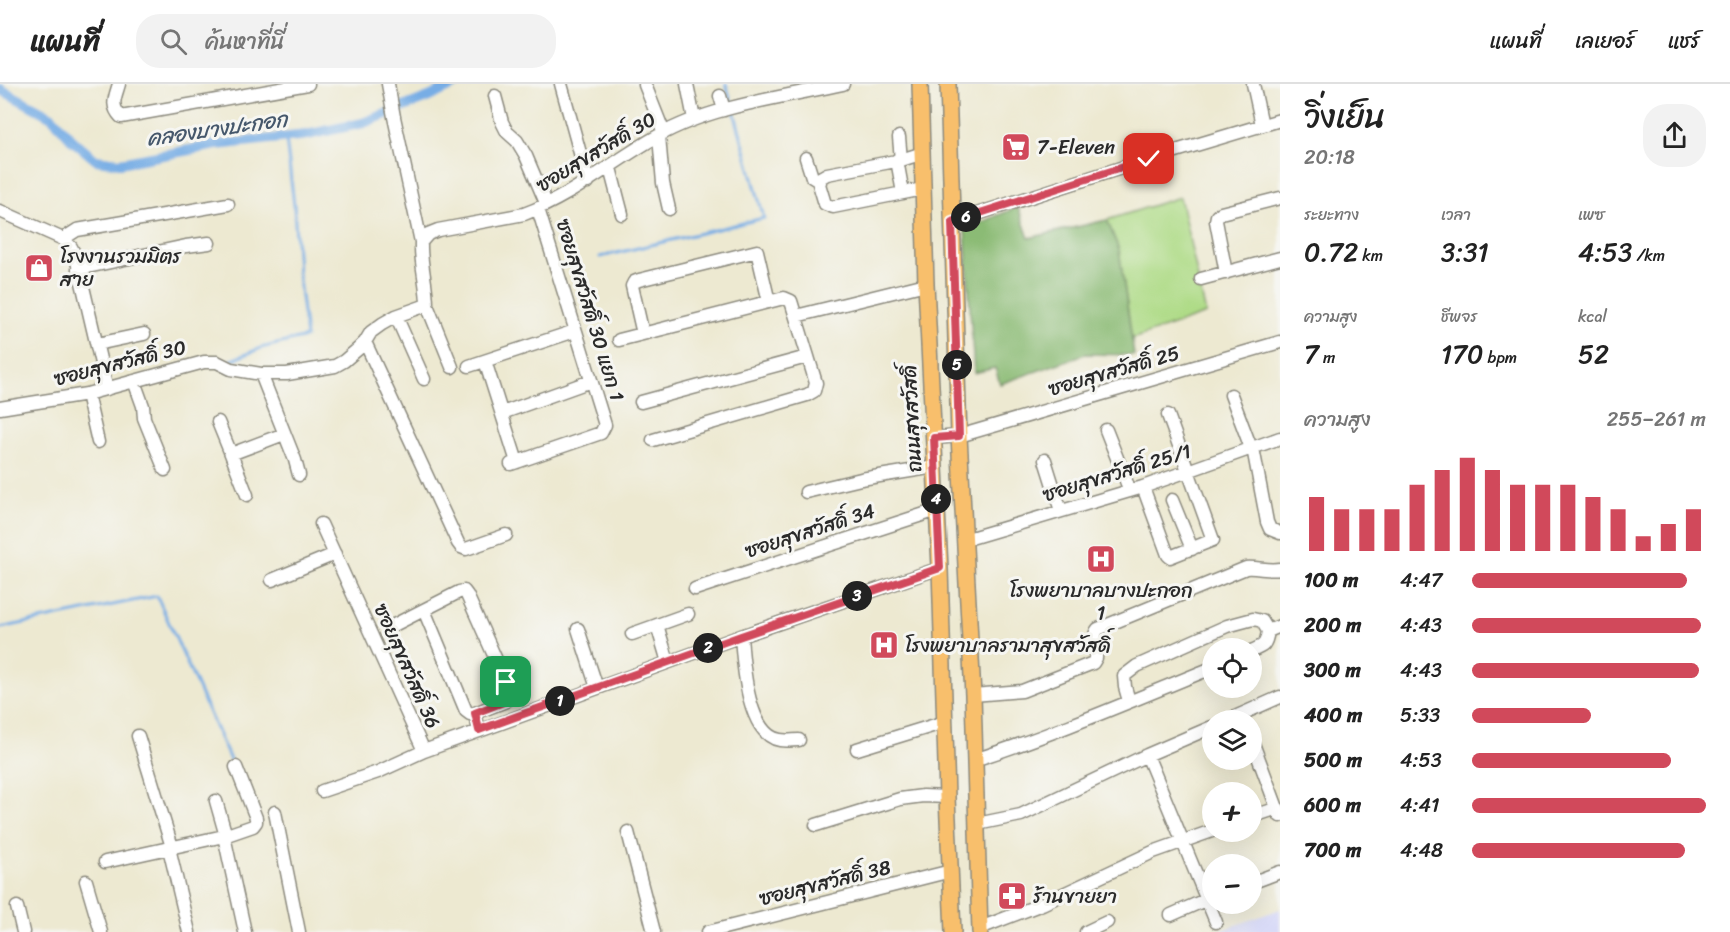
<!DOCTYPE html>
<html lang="th">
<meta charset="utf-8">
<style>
body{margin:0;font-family:Sriracha,"Playpen Sans Thai",sans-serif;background:#f2f2f2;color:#222;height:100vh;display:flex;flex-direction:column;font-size:22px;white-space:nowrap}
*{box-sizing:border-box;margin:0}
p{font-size:20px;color:#767676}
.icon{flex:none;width:33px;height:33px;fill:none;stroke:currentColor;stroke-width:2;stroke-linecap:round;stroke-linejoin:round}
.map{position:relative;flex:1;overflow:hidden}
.drawer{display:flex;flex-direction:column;background:#fff;width:450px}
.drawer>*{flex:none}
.tools{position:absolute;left:1202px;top:554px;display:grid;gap:12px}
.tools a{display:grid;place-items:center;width:60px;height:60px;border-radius:50%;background:#fff;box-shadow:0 6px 24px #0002;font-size:30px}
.pin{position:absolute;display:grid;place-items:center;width:51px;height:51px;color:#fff;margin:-26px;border-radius:12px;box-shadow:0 3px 9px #0006}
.km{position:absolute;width:30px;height:30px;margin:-15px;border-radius:50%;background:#222;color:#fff;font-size:16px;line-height:30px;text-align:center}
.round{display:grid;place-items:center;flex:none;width:63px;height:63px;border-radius:24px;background:#f2f2f2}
.head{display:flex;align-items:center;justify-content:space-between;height:102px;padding:0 24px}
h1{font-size:33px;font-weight:600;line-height:45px}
.stats{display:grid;grid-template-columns:repeat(3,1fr);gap:9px;height:102px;padding:6px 24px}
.stats div{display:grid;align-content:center}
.stats b{font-size:26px;font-weight:600}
.stats small{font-size:16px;font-weight:400}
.stats p{font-size:16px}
.chart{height:168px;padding:12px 24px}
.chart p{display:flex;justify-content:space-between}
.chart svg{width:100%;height:108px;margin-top:6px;stroke:#d1495b;stroke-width:6}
ul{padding:0 24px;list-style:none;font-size:20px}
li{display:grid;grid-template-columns:96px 72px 1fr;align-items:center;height:45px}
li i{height:15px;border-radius:8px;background:#d1495b}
header{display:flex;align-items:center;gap:36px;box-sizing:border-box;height:84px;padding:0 30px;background:#fff;border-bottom:2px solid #e0e0e0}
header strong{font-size:28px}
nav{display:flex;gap:33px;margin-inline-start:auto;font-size:21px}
.search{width:420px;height:54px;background:#f2f2f2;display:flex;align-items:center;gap:15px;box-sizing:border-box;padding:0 21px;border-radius:24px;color:#767676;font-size:22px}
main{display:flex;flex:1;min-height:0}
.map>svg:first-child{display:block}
</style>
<header>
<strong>แผนที่</strong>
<div class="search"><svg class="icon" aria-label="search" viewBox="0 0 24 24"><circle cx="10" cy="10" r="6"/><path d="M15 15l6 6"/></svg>ค้นหาที่นี่</div>
<nav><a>แผนที่</a><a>เลเยอร์</a><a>แชร์</a></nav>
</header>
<main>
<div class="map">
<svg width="1280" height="848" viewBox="0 0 1280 848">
<rect width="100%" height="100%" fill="#f6f6f2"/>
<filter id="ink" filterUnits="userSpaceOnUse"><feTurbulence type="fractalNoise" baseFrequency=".0167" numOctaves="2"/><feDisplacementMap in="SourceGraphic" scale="12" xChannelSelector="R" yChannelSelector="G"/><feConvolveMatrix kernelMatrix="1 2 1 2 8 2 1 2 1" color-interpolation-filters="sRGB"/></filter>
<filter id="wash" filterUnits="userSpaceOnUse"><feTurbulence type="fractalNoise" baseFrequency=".008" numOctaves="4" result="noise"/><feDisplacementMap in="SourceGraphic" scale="24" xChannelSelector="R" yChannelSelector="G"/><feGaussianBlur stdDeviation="1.35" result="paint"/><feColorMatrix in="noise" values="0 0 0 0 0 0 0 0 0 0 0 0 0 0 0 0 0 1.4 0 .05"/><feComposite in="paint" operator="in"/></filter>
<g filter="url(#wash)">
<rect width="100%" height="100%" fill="#ede9d1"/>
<path fill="#d6d8f8" d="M1280,825V848H1217Z"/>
<path fill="#afdb87" stroke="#6d8359" stroke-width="1.5" d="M1180,113L1206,230L1132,255L1119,166L1107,136Z"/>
<path fill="#8bbb74" stroke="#5b7350" stroke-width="1.5" d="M1018,123L1029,154L1107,136L1119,166L1134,271L1085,270L1000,300L995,284L974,289L965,145Z"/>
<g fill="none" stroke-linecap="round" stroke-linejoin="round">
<path stroke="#77ade5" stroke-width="3" d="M726,0L732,20
M600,173L764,134L734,27
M232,276L261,264L306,253L298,188L294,121L286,55
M0,544L157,512L230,676"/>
<path stroke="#77ade5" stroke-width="10" d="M0,5L52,33L73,57L96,76L120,79L216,61L307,51L363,39L429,13L456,0"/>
</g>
</g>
<g filter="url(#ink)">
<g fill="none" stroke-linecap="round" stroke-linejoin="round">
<g stroke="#8c8a7e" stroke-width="15">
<path id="minor" d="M119,0C115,14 110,21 121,33L308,0
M388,0L394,33L421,158
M561,0L588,98
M687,0L694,35
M1253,0L1262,41
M645,1L664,49
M495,12L502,38L507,48L517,57L526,72L546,119
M720,12L724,26
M659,52L663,99L669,125
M899,53L901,76
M923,69L901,76L827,90L820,94L819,100L825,120L833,123L923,105
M806,74L812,93L820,98
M897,76L903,109
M610,84L622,130
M0,127L63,155L71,163L76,173L107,305
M952,138L1149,75L1280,36
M63,155L77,146L228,120
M78,185L186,162L209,159
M1226,189L1216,137L1217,132L1221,129L1280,114
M1201,195L1280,174
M427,221L452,283
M396,232L424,295
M796,232L926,200
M643,250L632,202L634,198L639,196L757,167L769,218
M619,256L784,214L791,217L816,299L814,307L807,311L653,356
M365,258L458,459L461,463L466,465L506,451
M97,260L144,250
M485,277L517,378
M469,282L575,247
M261,290L295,376L299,391
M134,297L143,322L144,334L165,386
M87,310L98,358
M1231,311L1251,364
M641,318L807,273
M0,324L87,310L204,278H217L231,285L261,290H287L335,282L344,277L358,265L365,258L371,248L382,240L396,232L427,221C427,200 420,180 421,158L428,150L438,146L524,130C573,112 613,77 658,52C710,22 784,13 843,0
M502,329L591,297
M218,338L231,370L284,350
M1106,346L1130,407
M934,354L959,352L1280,258
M1253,364L1267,438L1270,445L1280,449
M231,370L247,411
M1045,376L1061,427
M511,380L601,349L605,341L538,125
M1143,403L1168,471L1170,473L1213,456L1168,331
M806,408L861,395L935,383
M1172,416L1192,465
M321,440L424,667L741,552L940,484
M964,456L1143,403L1280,354
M272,496L335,470
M695,505L937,426
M424,526L466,627L470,630L475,629
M394,541L459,508L464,507L467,511L506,598L509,609L506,617L475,629L479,646
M657,541L668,578
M578,545L597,604
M632,550L688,530
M741,552C743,578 747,651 780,656C786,657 793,656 799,656
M1251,567C1264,562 1266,561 1268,547L1280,542
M973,611L1022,607L1093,579L1096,574C1097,565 1091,553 1098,545L1246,484C1258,483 1268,487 1280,485
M1129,617L1125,603L1124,592L1137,582L1227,542L1253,535L1262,537L1268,547
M1228,636L1280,613
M138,652L172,763
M1251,654L1280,732
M857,665L945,638
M1147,671L1216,838
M974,676C1055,650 1133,616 1212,584
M322,707L378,688L424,667
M216,717L226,752
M275,728L299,848
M1251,733L1278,724
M977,740L1021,731L1147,671L1212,643
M816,741L900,715L923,712L947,713
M628,748L654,848
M224,752L245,848
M169,764L224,752L253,742L256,738V734L236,683
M105,778L169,764L189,848
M86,797L101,848
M1251,799L1280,788
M17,823L23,848
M1171,831L1212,813
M980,844L1042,820L1153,768L1212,747
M708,848L951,787
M1086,848L1107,838"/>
</g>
<g stroke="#8c8a7e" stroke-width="18">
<path id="major" d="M920,0L926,200L940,484L947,713L953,848
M948,0L959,352L973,611L980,848"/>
</g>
<use href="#minor" stroke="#fff" stroke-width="12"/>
<use href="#major" stroke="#f8bf6c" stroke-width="15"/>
</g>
</g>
<g fill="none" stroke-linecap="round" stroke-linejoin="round" filter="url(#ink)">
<g stroke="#fff" stroke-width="12">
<path id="route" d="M506,598L509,609L506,617L475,629L479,646L741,552L940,484L934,354L959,352L952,138L1149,75"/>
</g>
<use href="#route" stroke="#d1495b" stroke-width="8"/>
</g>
<defs>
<g id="supermarket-square" transform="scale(1.5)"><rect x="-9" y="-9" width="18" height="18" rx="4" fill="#d1495b" stroke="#f6f6f2"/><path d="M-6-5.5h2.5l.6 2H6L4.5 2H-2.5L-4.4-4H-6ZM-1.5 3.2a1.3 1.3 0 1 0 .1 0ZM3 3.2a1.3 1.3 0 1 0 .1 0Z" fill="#fff"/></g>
<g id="shop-square" transform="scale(1.5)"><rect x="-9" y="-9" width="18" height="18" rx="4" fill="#d1495b" stroke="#f6f6f2"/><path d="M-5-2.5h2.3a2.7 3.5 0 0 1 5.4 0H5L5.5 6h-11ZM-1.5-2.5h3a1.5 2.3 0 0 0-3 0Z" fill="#fff"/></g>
<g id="hospital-square" transform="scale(1.5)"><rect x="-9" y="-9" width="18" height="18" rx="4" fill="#d1495b" stroke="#f6f6f2"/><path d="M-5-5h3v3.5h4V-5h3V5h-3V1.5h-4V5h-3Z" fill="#fff"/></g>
<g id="pharmacy-square" transform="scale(1.5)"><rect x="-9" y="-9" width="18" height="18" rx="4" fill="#d1495b" stroke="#f6f6f2"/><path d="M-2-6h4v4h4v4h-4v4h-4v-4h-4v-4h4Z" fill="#fff"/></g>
</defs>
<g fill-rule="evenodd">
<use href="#supermarket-square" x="1016" y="63"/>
<use href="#shop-square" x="39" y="184"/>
<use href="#hospital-square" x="1101" y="475"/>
<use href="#hospital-square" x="884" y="561"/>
<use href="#pharmacy-square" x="1012" y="812"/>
</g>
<g text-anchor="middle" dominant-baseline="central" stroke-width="6" stroke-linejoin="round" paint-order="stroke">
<g font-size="20" fill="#2b2b2b" stroke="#f6f6f2" text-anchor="start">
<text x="1037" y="63">7-Eleven</text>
<text x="60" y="172">โรงงานรวมมิตร<tspan x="60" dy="23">สาย</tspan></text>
<text x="1101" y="506" text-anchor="middle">โรงพยาบาลบางปะกอก<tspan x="1101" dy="23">1</tspan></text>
<text x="905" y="561">โรงพยาบาลรามาสุขสวัสดิ์</text>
<text x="1033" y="812">ร้านขายยา</text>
</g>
<g font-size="20" fill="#2b2b2b" stroke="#f6f6f2">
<text transform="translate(596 68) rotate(-31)">ซอยสุขสวัสดิ์ 30</text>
<text transform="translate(590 226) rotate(73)">ซอยสุขสวัสดิ์ 30 แยก 1</text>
<text transform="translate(120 279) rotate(-14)">ซอยสุขสวัสดิ์ 30</text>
<text transform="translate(1114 287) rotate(-16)">ซอยสุขสวัสดิ์ 25</text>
<text transform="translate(912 335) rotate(-93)">ถนนสุขสวัสดิ์</text>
<text transform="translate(1117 389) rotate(-17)">ซอยสุขสวัสดิ์ 25/1</text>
<text transform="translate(810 447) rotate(-18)">ซอยสุขสวัสดิ์ 34</text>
<text transform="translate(407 582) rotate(66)">ซอยสุขสวัสดิ์ 36</text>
<text transform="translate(825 799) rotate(-14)">ซอยสุขสวัสดิ์ 38</text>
</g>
<g font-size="21" font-style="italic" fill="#46586c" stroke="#f6f6f2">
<text transform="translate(217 45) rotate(-8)">คลองบางปะกอก</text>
</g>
</g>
</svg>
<div class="tools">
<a><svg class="icon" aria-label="locate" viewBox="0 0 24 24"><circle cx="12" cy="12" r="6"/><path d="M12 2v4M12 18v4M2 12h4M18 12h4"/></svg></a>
<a><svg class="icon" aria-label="layers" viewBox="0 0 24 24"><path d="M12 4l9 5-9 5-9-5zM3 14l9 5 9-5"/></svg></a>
<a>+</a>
<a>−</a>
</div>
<div class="pin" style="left:506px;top:598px;background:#1e9e55"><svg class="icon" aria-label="arrive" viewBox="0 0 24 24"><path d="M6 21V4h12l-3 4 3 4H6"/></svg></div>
<div class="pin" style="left:1149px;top:75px;background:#d93025"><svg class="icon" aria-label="check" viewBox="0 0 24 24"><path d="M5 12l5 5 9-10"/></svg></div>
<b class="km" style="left:560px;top:617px">1</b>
<b class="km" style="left:708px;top:564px">2</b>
<b class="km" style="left:857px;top:512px">3</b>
<b class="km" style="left:936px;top:415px">4</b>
<b class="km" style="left:957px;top:281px">5</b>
<b class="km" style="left:966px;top:133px">6</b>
</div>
<section class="drawer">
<div class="head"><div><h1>วิ่งเย็น</h1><p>20:18</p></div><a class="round"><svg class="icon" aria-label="share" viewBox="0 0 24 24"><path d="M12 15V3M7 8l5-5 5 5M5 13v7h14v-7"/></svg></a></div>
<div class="stats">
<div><p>ระยะทาง</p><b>0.72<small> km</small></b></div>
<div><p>เวลา</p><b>3:31</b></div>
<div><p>เพซ</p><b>4:53<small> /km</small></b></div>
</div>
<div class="stats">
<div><p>ความสูง</p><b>7<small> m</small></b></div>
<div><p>ชีพจร</p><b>170<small> bpm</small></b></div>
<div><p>kcal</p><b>52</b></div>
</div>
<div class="chart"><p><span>ความสูง</span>255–261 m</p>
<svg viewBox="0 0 160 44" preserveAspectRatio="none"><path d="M5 44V22M15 44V27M25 44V27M35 44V27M45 44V17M55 44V11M65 44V6M75 44V11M85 44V17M95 44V17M105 44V17M115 44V22M125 44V27M135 44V38M145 44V33M155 44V27"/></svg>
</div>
<ul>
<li><b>100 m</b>4:47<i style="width:92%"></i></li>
<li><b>200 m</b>4:43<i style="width:98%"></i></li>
<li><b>300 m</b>4:43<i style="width:97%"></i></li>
<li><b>400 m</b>5:33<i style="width:51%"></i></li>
<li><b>500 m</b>4:53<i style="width:85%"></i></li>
<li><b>600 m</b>4:41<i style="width:100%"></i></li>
<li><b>700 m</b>4:48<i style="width:91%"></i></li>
</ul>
</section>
</main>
